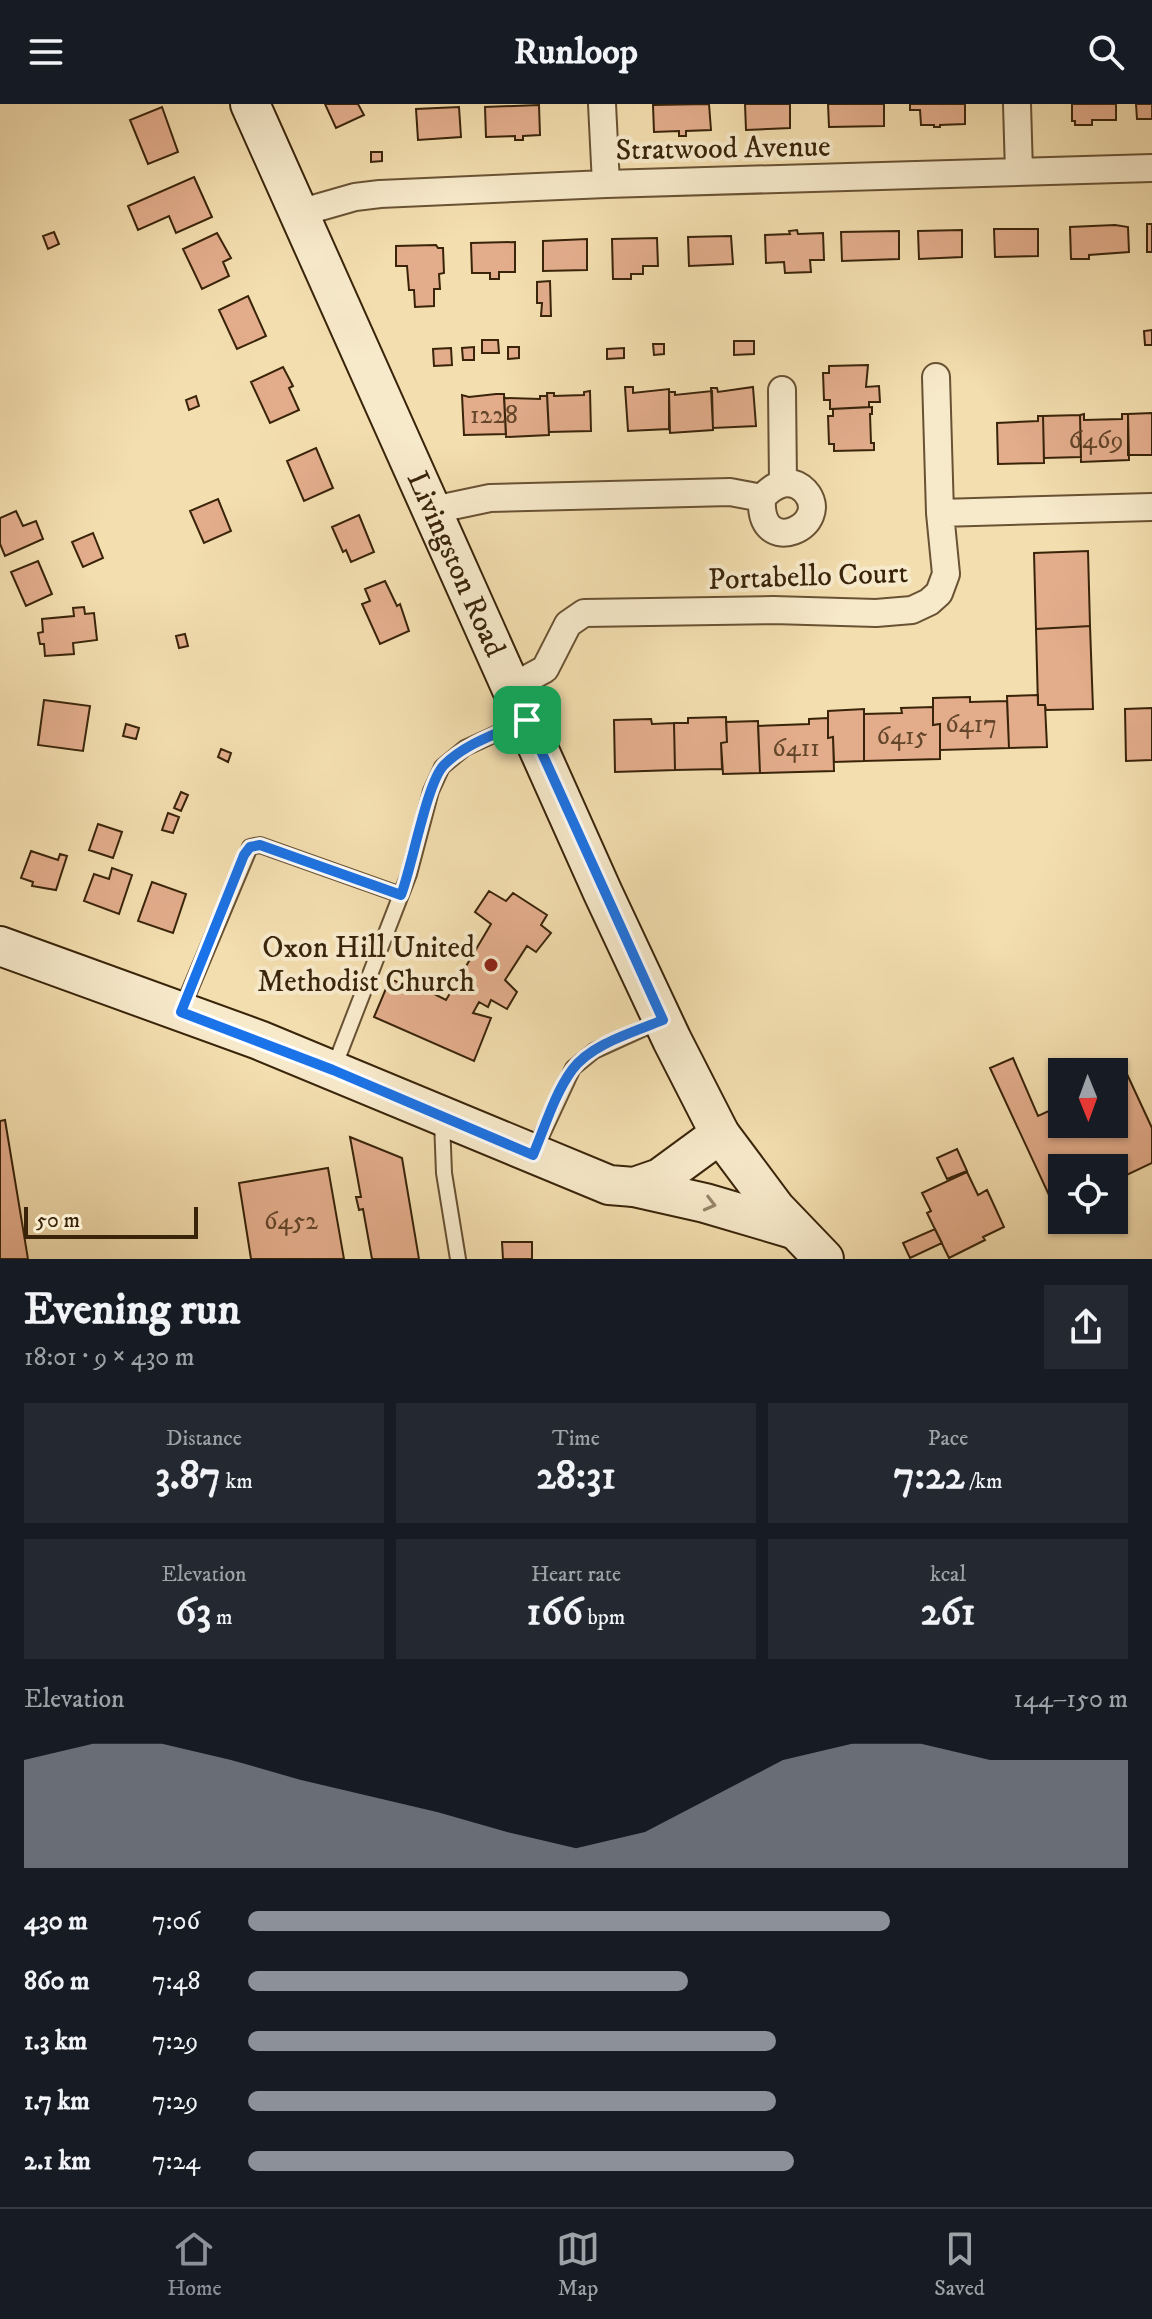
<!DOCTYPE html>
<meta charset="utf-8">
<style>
body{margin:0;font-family:"IM FELL DW Pica",serif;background:#242831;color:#f1f3f6;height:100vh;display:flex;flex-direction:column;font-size:30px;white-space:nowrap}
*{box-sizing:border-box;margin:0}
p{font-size:26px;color:#9ea1a6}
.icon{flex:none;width:44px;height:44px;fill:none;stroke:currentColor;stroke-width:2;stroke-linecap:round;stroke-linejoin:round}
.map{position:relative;height:1155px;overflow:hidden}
.panel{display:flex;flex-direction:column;background:#171b24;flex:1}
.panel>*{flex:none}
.needle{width:52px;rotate:179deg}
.tools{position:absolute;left:1048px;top:954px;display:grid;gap:16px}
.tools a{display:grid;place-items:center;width:80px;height:80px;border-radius:0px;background:#171b24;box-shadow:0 2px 6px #0004;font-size:40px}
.scale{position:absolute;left:24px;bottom:20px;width:174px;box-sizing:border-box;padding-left:8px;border:4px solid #39240a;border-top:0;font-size:22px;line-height:28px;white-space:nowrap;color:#39240a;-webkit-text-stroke:6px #f7eacb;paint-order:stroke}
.pin{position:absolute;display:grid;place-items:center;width:68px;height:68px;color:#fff;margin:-34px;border-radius:16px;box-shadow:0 4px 12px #0006}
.round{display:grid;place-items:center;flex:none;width:84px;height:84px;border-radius:0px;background:#242831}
.head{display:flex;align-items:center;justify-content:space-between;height:136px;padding:0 24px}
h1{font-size:44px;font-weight:700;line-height:60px}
.stats{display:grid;grid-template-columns:repeat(3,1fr);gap:12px;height:136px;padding:8px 24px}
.stats div{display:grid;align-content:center;border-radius:0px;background:#242831;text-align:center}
.stats b{font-size:40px;font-weight:700}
.stats small{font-size:22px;font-weight:400}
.stats p{font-size:22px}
.chart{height:224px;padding:16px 24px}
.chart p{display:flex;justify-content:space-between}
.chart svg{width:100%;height:144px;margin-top:8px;fill:#8c9099;opacity:.7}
ul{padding:0 24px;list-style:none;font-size:26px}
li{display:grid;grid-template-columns:128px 96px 1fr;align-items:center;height:60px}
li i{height:20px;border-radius:10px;background:#8c9099}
header{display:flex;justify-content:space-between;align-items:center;height:104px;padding:0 24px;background:#171b24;font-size:36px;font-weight:700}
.tabs{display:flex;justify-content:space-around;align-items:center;height:112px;border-top:2px solid #363941;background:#171b24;font-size:22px;color:#9ea1a6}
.tabs a{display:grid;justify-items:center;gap:4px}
.tabs .active{color:#8c9099}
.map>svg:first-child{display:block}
</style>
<header><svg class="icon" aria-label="menu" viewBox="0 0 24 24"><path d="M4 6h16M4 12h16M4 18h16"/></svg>Runloop<svg class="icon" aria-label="search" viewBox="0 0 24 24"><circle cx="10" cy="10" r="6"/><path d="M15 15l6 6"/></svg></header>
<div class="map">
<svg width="1152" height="1155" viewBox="0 0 1152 1155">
<rect width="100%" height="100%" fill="#f3deaf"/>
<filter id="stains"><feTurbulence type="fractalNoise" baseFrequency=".0025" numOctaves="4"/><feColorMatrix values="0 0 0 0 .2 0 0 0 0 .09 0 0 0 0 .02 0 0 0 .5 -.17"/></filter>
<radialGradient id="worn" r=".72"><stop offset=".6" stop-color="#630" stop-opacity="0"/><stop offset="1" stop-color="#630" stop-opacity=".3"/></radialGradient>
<path fill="#e3ad8c" stroke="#39240a" stroke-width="2" d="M325,0H358L364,11L336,24Z
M709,0L711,26L686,27V32H679V27L654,28L653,1Z
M745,0H790V24L746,26Z
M828,0H884V22L829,23Z
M910,0H965V20L940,21V23H934V21H921L920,6H910Z
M1072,0H1116V16H1092V21H1075V17H1072Z
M1136,0H1152V15H1137Z
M539,1L540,31L523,32V36H515V32L486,33L485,3Z
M162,3L178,48L148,60L130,16Z
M459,3L461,33L418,36L416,5Z
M371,48H382V57L371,58Z
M194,73L212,113L176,129L169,112L138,126L128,102Z
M1147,120H1152V148H1147Z
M1115,121L1128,123L1129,148L1089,151V155H1071L1070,123Z
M994,125H1038V152L995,153Z
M797,126L798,130L823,129L824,156H810L811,168L785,169L784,158L766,159L765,131L790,130L789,127Z
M962,126V153L919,155L918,127Z
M899,127V155L842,157L841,128Z
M54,128L59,140L48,145L43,132Z
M217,129L231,154L223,158L229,172L202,185L183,145Z
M731,132L733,160L689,162L688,133Z
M657,134L658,162H643V170H631V175H613L612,135Z
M587,135V166L543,167V137Z
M515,138V168H499V175H490V169H472L471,139Z
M436,141L438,144H443L444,169L439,170L440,185H434V202L415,203L414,186H409L407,162H396V142Z
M550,177L551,212H541L542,199H537V178Z
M248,192L266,232L237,245L219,206Z
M1152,226V241H1145L1144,227Z
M482,236H498L499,249H482Z
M734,237H754V250L734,251Z
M653,240H664V250L654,251Z
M474,243V256H463L462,244Z
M508,243H519V254L508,255Z
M451,244L452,261L434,262L433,245Z
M624,244V254L607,255V245Z
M868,261L866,283L879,282L880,298H869V303L830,305V296H824L823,269H829V262Z
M283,263L293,282L289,284L299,306L270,319L251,278Z
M625,283H633V289L669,285V325L628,327Z
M753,283L756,322L713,324L711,284H717L718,288Z
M590,287L591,327L549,328L547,289H554V292L584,291V288Z
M712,287L713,326L670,329L669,288H675V291Z
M496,290H504L506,330L464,331L462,291L469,293Z
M196,292L199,302L189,306L186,296Z
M540,292H547L549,331L506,333L504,294L540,295Z
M872,303V310H870L871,339H874V346L834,347V340H829L828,312H833V305Z
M1152,309V351H1128V310Z
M1084,310V316L1122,315V310H1128L1129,356L1081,358L1080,311Z
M1080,311L1081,353L1044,354L1043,312Z
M1038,312H1043L1044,359L998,360L997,319L1038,317Z
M316,344L333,384L304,397L287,357Z
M218,395L231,427L204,439L190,407Z
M16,407L23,422L36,417L43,435L5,452L0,440V414Z
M359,411L374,448L351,458L346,446L343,448L332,423Z
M93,429L103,454L83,463L72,438Z
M1088,447L1090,522L1036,525L1034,449Z
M38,457L52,490L26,502L11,468Z
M385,477L397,502L400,500L409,527L380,540L362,500L370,497L365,485Z
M84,503L85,510L94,509L97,536L73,539L74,550L45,552L44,540H40L38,529L43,528L42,515L74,512L73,504Z
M1090,522L1093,605L1046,606L1045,601H1038L1036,525Z
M185,530L188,542L179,544L176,532Z
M1038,591V601H1045L1047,643L1009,644L1007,592Z
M970,593V598L1007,597L1009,644L940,646V620L933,621V594Z
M44,596L90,602L83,647L38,641Z
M933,603V621L940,620V655L864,657V610L902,609L901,604Z
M1152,604V656L1126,657L1125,605Z
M864,605V657L834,658L833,633L828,634V607Z
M726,613L727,638L721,639L722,665L675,666L674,619H688V614Z
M828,614V634L833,633L834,667L760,669L758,622L809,620V615Z
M651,615L652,620L674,619L675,666L615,668L614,616Z
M758,617L760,669L723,670L721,639L727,638L726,618Z
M126,620L139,624L136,635L123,632Z
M221,645L231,649L228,658L218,653Z
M181,688L188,691L181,707L174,704Z
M168,709L179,713L173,729L162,726Z
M98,720L122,728L113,754L89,746Z
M31,747L58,756L60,750L67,752L56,786L32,782L33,778L21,774Z
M112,764L132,771L119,810L84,797L94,770L109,775Z
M152,778L186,790L173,829L138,817Z
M489,787L506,797L513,789L547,811L541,821L551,829L536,848L527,842L505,876L517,888L507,905L491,896L488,903L479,898L473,909L491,914L474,957L374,913L390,875L412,884L418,874L439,884L436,891L446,896L491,820L475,808Z
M1013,954L1038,1012L1062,1001V1020H1114V976L1127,970L1152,1024V1059L1114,1077V1064H1062V1101L1055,1104L990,964Z
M5,1016L28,1155H0V1017Z
M350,1033L402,1054L419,1155H372L363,1105L359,1106L356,1093H361Z
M957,1045L967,1067L947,1075L937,1054Z
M328,1064L344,1155H251L239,1079Z
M967,1068L978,1091L987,1086L1004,1123L983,1133L985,1136L949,1154L927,1109L931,1107L922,1089Z
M935,1125L942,1139L910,1154L903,1139Z
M502,1138H532V1155H503Z"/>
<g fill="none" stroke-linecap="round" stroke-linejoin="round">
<g stroke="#685233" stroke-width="18">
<path id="lane" d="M181,907L250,743L260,741L401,791
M333,966L409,770L431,687L442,663L465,644L526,616
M442,1017L444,1069L458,1155
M533,1050L573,964L594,947L660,917"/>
</g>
<g stroke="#685233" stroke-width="30">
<path id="street" d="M602,0L606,80
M1017,0L1019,68
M299,109L355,93L380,90L606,80L1152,64
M782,286L783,379
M433,406L490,394L730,388L762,394C773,381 790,372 805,387C835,420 758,458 762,394
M940,409L1152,403
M512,583L545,565L568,520L584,509L773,506L876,509L912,506L929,498L939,489L946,470L940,409L936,273"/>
</g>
<g stroke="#39240a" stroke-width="42">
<g id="secondary">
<path id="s1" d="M250,0L603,789L672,936L720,1030L776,1105L824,1155"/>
<path d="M0,842L259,936L609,1081L634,1083L660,1074L720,1030"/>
<path d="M634,1083L705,1099L793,1125"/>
</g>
</g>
<use href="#lane" stroke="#f7eacb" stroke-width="14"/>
<use href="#street" stroke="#f7eacb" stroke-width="26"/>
<use href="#secondary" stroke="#f7eacb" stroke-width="38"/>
</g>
<defs><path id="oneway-chevron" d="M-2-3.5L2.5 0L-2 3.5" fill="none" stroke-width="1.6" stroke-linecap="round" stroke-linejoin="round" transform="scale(2)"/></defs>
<use stroke="#98876a" href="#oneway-chevron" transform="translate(710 1100) rotate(14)"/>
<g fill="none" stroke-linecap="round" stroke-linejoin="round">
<g stroke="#fff" stroke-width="16">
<path id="route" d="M527,616L663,916C634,928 591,940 572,966C554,991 545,1023 533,1051L333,966L181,908L244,751L250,743L260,741L401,791C412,763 427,678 444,661C466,639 499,629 527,616Z"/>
</g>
<use href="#route" stroke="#1a73e8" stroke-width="10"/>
</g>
<circle fill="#8f2418" stroke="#f7eacb" stroke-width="3" cx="491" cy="861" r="8"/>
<g text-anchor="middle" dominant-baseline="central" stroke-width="8" stroke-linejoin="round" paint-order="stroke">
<g font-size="26" fill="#64462a">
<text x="494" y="311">1228</text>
<text x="1096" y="336">6469</text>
<text x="971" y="620">6417</text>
<text x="902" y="632">6415</text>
<text x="796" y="644">6411</text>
<text x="291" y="1117">6452</text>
</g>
<g font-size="30" fill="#39240a" stroke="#f7eacb">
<text transform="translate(723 45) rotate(-1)">Stratwood Avenue</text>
<text stroke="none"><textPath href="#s1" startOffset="504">Livingston Road</textPath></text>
<text transform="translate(808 473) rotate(-2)">Portabello Court</text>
</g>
<g font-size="30" fill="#39240a" stroke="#f7eacb" text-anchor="end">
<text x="475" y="844">Oxon Hill United<tspan x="475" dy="34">Methodist Church</tspan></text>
</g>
</g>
<rect width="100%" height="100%" filter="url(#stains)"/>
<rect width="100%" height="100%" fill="url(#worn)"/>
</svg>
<div class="tools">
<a><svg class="needle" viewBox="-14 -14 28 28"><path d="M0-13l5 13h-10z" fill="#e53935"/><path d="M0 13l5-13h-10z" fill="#9ea1a6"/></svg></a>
<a><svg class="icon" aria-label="locate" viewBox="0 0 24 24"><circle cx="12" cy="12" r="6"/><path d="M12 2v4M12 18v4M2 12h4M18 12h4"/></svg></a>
</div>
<div class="scale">50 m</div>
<div class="pin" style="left:527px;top:616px;background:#1e9e55"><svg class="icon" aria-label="arrive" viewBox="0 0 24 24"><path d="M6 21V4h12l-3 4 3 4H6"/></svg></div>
</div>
<section class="panel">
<div class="head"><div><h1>Evening run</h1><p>18:01 · 9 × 430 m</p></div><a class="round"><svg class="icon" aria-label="share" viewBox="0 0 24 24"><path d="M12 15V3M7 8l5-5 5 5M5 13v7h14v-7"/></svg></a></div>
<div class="stats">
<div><p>Distance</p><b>3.87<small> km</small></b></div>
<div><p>Time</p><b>28:31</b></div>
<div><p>Pace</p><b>7:22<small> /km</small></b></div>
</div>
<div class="stats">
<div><p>Elevation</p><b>63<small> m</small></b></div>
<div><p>Heart rate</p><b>166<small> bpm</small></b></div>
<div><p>kcal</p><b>261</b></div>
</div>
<div class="chart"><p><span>Elevation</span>144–150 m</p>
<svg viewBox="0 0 160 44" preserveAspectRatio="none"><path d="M0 44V11L10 6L20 6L30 11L40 17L50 22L60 27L70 33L80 38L90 33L100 22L110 11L120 6L130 6L140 11L150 11L160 11V44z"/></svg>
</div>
<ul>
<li><b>430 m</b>7:06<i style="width:73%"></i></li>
<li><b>860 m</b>7:48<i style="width:50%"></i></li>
<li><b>1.3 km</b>7:29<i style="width:60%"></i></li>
<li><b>1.7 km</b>7:29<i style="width:60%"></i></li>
<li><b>2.1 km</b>7:24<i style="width:62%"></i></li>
</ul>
</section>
<nav class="tabs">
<a class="active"><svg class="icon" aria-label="home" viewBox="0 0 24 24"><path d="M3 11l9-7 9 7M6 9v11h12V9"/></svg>Home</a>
<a><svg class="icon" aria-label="map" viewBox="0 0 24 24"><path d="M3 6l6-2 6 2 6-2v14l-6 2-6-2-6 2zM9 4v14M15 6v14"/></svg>Map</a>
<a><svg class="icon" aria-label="saved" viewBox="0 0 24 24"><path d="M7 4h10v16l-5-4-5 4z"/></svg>Saved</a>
</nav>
